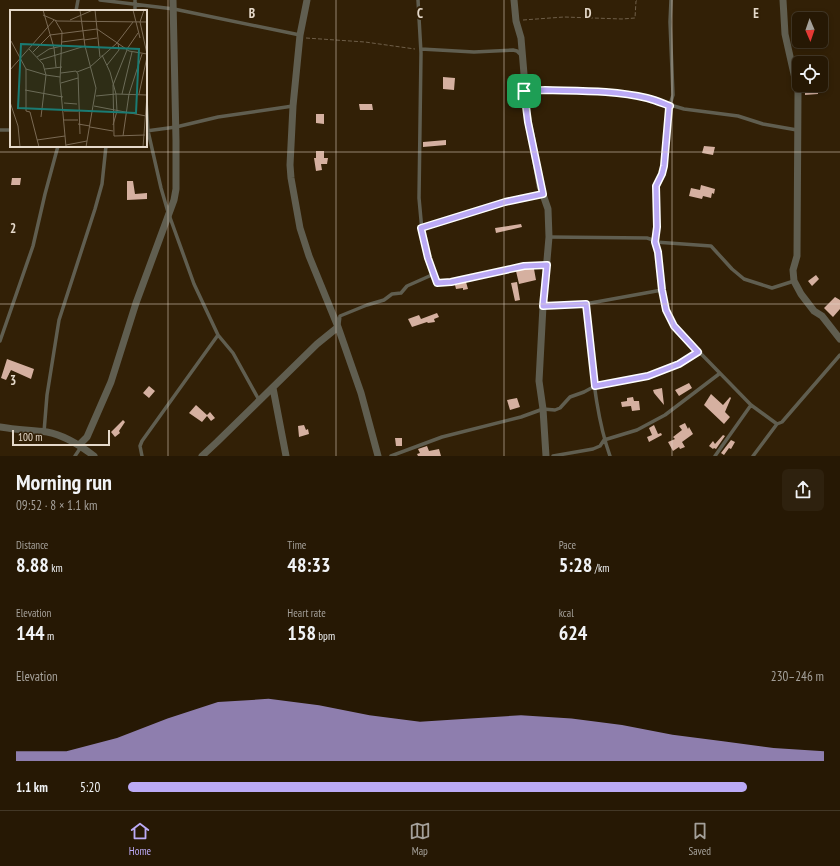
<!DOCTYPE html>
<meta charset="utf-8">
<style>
body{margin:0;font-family:"PT Sans Narrow",sans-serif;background:#2e210e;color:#f1f3f6;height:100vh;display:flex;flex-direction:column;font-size:15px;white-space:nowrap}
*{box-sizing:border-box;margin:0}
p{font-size:13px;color:#a4a09a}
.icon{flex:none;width:22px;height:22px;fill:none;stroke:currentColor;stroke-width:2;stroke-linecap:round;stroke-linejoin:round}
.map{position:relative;height:456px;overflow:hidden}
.panel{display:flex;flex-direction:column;background:#261804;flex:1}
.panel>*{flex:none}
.needle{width:26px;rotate:178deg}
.buttons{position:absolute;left:792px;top:12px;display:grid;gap:8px}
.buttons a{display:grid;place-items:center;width:36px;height:36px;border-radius:6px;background:#261804;box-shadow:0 2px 6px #0003,0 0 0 1px #423726;font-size:20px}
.scale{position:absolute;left:12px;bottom:10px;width:98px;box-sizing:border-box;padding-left:4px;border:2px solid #e5d9ca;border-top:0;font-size:11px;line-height:14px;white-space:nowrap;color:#e5d9ca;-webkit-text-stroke:3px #322006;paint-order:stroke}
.pin{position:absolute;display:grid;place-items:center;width:34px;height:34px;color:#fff;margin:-17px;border-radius:8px;box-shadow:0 2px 6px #0006}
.round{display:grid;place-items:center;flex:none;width:42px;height:42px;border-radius:6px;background:#2e210e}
.overview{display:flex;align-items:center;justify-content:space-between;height:68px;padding:0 16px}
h1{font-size:22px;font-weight:700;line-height:30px}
.stats{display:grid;grid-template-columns:repeat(3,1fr);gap:6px;height:68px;padding:4px 16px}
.stats div{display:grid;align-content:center}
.stats b{font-size:20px;font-weight:700}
.stats small{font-size:11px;font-weight:400}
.stats p{font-size:11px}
.chart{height:112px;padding:8px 16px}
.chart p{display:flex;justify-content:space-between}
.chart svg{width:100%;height:72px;margin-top:4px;fill:#bbaaf6;opacity:.7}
ul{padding:0 16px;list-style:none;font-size:13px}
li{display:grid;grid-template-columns:64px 48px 1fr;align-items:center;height:30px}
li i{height:10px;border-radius:5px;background:#bbaaf6}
.menu{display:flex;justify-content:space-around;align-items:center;height:56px;border-top:1px solid #423726;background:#261804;font-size:11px;color:#a4a09a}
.menu a{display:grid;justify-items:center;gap:2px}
.menu .active{color:#bbaaf6}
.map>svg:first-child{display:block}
</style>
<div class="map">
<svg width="840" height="456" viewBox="0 0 840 456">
<rect width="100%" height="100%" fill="#322006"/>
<path fill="#d5b0a0" d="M443,77L455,78L454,90L443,89Z
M805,89H818V94L805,95Z
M359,104H372L373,110H360Z
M316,114H324V124L316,123Z
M446,140V145L423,147V142Z
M704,146L715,147L713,155L702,153Z
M316,151H324V158H328L327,164H321L322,170L316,171L314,158H316Z
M12,178H21L20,185H11Z
M127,181H133L135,194L147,193V199L127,200Z
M701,185L715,189L714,194L712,193L711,198L703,196L702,199L689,196L691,188L700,190Z
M521,224L522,227L496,233L495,228Z
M524,269H534L536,280L519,284L516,271Z
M816,275L819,279L812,286L808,281Z
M466,282L468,289L463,290V288L456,289L455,285Z
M517,282L520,300L515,301L511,283Z
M835,297L840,300V309L833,317L824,308Z
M437,313L439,317L434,319L435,322L428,323L427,322L412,327L408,319L419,315L421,319Z
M7,359L34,369L31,379L11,370L6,380L1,378Z
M689,383L692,388L679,396L675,390Z
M149,386L155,391L149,398L143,393Z
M662,388L664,405L654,393L653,390Z
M711,394L723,405L730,397L731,398L725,412L730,417L724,424L704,405Z
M633,397L634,401H639L640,410L632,411L631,406L622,407L621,402L627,401V398Z
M517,398L520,407L510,410L507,400Z
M196,405L207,415L210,412L215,418L211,421L207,416L202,422L189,413Z
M123,420L125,422L119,431L120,433L115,437L111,432Z
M685,423L688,429L689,427L693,434L682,442L685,447L680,449L679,447L673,451L668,442L675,439L673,437L682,430L679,426Z
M304,425L306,430L308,429L309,434L299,437L298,426Z
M654,425L658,434L661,433L662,435L649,442L647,437L652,435L649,428Z
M723,435L725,436L716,449L714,448L713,449L709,446L713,441L715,444Z
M395,438H402V446H396Z
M731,440L735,442L731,449L729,448L724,455L721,453Z
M427,446L429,451L439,449L441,456H418L417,454L420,453L418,449Z"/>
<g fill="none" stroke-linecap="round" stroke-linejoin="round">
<path stroke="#6e5e48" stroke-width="1" stroke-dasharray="4 2" stroke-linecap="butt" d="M523,20L564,17L622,19L635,18L636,1L638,0
M306,38L365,42L415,49"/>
<path stroke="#605e50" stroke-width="3.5" d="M100,0L174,9L300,35
M135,0V11
M418,0L421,53L419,198L423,242L437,283L451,282L524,266L547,265
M671,0L670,22L673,95L669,108L664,166C662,173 657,180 656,187C653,205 658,224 655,242L711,246L732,269L744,279L772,288L794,281
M76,11L78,0
M421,49L474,52L513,50L517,51L521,55
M525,91H578L631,95L647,98L684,109L738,116L763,124L797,130
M146,100L148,131L161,188L168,212L194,284L218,335L233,353L259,400
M0,130H11
M146,131L176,127L218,117L293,106
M421,228L505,202L543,194
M549,237L647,238C651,239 655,241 656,245C660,255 660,266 661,277C663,294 666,309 674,326L751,405L777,424
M585,304C592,354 593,408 610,456
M543,306L585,304L662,290
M339,324L340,316L367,305L384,300L392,294L401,293L407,286L434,274
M0,341L33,246L45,194L58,146
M44,432L47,395L59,320L95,209L102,184L106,146
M75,456L81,447
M142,456L140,446L142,441L218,335
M391,456L442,437L521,417L543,409L555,410L560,408L570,397L584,392L595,386L648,376L679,364L699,352
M553,456L593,449L600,446L604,440L637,430L665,415L719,374
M715,456L751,405
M753,456L777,424L782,422L840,355"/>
<path stroke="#605e50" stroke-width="7" d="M307,0L300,35L293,106L290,165L291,178L300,228L309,256L338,327L361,393L378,456
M514,0L516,21L521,38L528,122L532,139L540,186L548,209L549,237L543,306L539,381L543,409L546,456
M783,0L785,34L798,92L797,256L793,270L794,281L801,294L814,311L822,316L840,339
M273,388L286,456
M0,427C16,430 31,430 47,432C64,435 81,446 94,456
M79,445L87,437L111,382L136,303L174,200L176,189V141L173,0
M202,456L217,442L317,344L338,327"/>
</g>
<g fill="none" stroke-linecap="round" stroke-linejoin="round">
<g stroke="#fff" stroke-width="8">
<path id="route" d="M545,90C579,91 614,90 647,98C655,100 662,103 670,106L669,108L664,166L662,174L656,186L657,227L655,242L658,252L662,290L666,310L674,326L698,352L679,364L648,376L595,386L586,304L543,306L547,265L524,266L451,282L437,283L428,258L421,228L505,202L543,194L528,122L524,91Z"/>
</g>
<use href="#route" stroke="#bbaaf6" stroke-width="5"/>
</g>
<path fill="none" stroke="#e5d9ca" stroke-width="1" stroke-opacity="0.55" d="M168,0V456M336,0V456M504,0V456M672,0V456M0,152H840M0,304H840"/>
<g transform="translate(10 10)">
<rect width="137" height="137" fill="#322006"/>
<path fill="none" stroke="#7a6a54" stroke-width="1" d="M33,0L44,38L46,57M70,0L75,36L86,78L76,137M85,0L90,47M123,0L130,28M134,0L130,12L137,44M33,5L47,11L137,12M45,10L52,22L50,71L56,137M60,10L83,0M74,30L87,28M1,31L16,59V101L20,102L29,137M52,32L74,29M19,39L33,54L36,65L50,67M117,39L128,23M117,40L103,75L104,126L135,125M23,42L40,25L87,19L119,41L137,44M92,45L100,62L106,84L107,101L103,115M27,47L39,39L52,36M30,50L75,36M97,55L109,40L108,33M16,59L36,65L31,107M35,59L52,57M0,60L44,10M67,62L80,57L107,33L123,12M51,63L66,61L68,64L70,124M51,73L68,68M15,80L53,87M112,84L122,42M129,84L137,47M86,86L106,84L137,85M0,92L8,116L10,137M54,93L67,94M84,96L136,106M54,101H68M54,110H68M68,114L80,116M80,117L103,121M113,126L119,84L132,44M27,130L55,126M56,135L77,131M133,137L137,85"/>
<path fill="#1a7b73" fill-opacity="0.15" stroke="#1a7b73" stroke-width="2" d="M11,34L129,39L126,103L8,98Z"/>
<rect width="137" height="137" fill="none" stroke="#e5d9ca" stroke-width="2"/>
</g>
<g font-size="13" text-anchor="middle" font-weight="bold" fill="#e5d9ca" stroke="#322006" stroke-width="4" stroke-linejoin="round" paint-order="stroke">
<text x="252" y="18">B</text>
<text x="420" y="18">C</text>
<text x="588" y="18">D</text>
<text x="756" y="18">E</text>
<text x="13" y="233">2</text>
<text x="13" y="385">3</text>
</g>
</svg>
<div class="buttons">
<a><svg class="needle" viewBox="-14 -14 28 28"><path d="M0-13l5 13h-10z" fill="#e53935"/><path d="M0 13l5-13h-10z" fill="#a4a09a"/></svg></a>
<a><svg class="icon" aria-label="locate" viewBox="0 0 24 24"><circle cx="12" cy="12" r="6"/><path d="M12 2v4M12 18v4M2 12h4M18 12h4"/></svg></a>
</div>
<div class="scale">100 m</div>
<div class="pin" style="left:524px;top:91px;background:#1e9e55"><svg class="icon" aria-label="arrive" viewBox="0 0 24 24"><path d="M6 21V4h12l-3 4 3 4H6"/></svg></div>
</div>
<section class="panel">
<div class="overview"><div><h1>Morning run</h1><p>09:52 · 8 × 1.1 km</p></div><a class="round"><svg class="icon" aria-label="share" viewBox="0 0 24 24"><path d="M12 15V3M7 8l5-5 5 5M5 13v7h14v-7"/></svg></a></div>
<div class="stats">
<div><p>Distance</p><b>8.88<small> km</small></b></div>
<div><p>Time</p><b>48:33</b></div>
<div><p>Pace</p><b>5:28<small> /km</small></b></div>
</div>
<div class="stats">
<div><p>Elevation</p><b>144<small> m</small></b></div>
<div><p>Heart rate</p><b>158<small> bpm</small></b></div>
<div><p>kcal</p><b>624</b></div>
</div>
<div class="chart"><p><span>Elevation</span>230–246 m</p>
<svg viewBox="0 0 160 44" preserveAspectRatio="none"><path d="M0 44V38L10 38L20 30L30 18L40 8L50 6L60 10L70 16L80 20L90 18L100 16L110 18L120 22L130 28L140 32L150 36L160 38V44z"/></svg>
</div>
<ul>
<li><b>1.1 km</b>5:20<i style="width:89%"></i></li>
</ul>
</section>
<nav class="menu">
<a class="active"><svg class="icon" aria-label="home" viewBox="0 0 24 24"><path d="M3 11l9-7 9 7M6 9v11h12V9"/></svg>Home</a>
<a><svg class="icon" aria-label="map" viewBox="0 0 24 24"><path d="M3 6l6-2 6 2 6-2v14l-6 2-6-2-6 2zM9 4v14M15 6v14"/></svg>Map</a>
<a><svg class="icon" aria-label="saved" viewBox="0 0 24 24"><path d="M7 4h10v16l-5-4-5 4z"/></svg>Saved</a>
</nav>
